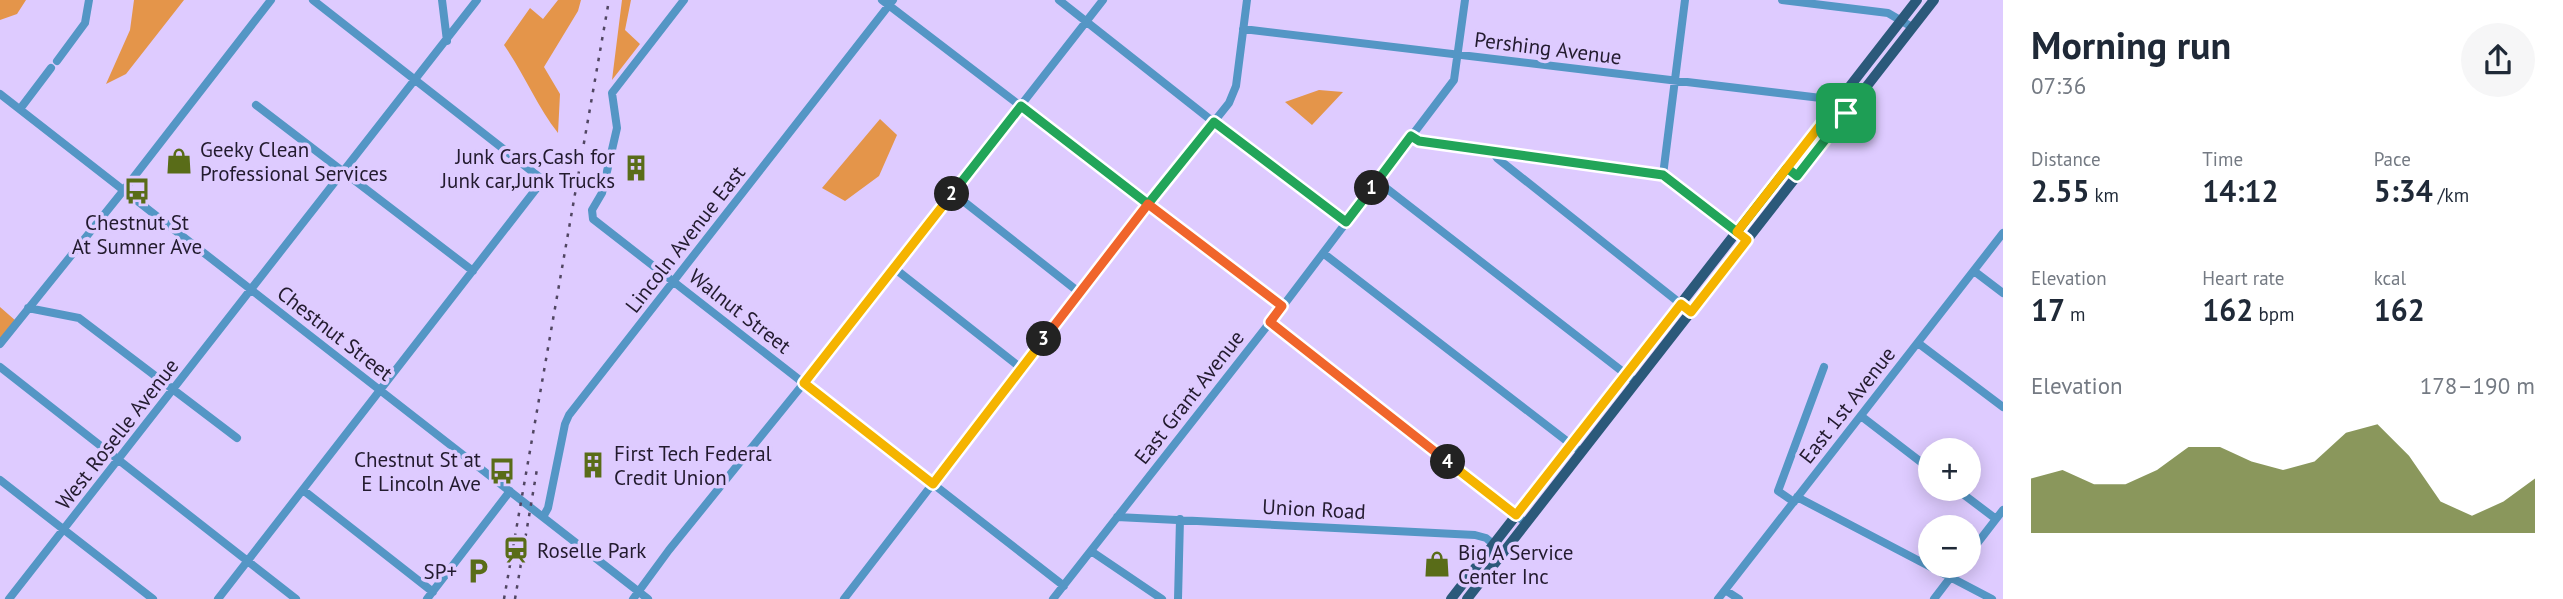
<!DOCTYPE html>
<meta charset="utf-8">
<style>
body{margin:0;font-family:"PT Sans",sans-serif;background:#f6f6f7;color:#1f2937;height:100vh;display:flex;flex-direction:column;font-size:26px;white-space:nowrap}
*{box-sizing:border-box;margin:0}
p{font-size:23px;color:#747a83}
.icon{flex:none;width:38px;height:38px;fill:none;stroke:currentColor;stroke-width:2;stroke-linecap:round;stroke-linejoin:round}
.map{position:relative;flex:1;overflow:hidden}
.side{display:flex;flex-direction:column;background:#fff;width:560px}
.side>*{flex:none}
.buttons{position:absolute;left:1918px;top:438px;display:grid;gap:14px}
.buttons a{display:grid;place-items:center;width:63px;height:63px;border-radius:50%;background:#fff;box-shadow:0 4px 18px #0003;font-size:35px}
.pin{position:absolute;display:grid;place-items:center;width:60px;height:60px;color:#fff;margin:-30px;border-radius:14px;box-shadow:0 4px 10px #0006}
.km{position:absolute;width:35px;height:35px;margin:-18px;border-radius:50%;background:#222;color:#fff;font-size:19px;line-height:35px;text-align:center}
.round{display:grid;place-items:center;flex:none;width:74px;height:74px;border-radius:37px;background:#f6f6f7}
.summary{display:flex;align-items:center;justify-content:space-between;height:119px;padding:0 28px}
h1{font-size:38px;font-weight:800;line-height:52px}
.metrics{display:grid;grid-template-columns:repeat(3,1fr);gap:10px;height:119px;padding:7px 28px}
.metrics div{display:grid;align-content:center}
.metrics b{font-size:30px;font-weight:800}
.metrics small{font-size:19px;font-weight:400}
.metrics p{font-size:19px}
.chart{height:196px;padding:14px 28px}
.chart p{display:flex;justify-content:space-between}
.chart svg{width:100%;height:126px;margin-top:7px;fill:#596c18;opacity:.7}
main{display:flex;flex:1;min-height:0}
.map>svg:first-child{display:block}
</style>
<main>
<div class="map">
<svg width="2003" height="599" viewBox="0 0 2003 599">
<rect width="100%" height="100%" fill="#decbff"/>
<path fill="#e4954a" d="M0,0H26L17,14L0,20Z
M134,0H184L126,74L106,84L130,30Z
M558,0H581L578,11L544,67L560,94L558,133C537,106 524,74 504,45L530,8L543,19Z
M622,0H631L625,30L640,44L612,80Z
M1319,90L1343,92L1312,125L1285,102Z
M880,119L897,135L879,176L845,201L822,188Z
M0,307L16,321L0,342Z"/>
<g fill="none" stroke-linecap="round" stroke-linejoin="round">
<path stroke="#5496c5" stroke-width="8" d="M442,0L447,41
M684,0L612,93L617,128L602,193L592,210L593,219L1064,586
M882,0L1282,306
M1059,0L1249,150L1346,222
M1782,0L1888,13L1912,27
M1243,29L1821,98L1846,113
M57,61L85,23L89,0
M0,94L648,599
M256,105L473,271
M20,109L51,68
M1411,136L1419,141L1663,175L1747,240
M1492,151L1497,158L1691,312
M1663,175L1685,0
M1377,181L1636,382
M953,193L1080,293
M1323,253L1581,452
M894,268L1021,368
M1974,271L2003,293
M28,308L79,318L237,438
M1270,322L1526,523
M1918,343L2003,407
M0,344L123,191L271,0
M0,367L296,599
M1861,416L1930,469
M0,480L153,599
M1955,488L1996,519
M303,490L433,592
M1797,497L1992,599
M1794,502L1778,491L1824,367
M543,517L548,508L565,424L569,415L893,0
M1117,517L1475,535L1486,538L1504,553
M1091,551L1162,599
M1969,554L2003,510
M1725,590L1739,599
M9,599L477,0
M218,599L543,180L313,0
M427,599L510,491
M633,599L669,550L804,383L1103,0
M844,599L1148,204L1229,103L1236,86L1247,0
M1053,599L1286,302L1454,80L1465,0
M1178,599L1180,519
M1718,599L2003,233
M1934,599L1960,565"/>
<path stroke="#2b597a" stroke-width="10" d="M1451,599L1917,0
M1467,599L1934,0"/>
<path stroke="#514662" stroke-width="2.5" stroke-dasharray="3.5 7" stroke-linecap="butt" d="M504,599L609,0
M515,599L537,469"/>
</g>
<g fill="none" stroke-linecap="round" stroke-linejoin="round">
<g stroke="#fff" stroke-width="14">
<path id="split-1" d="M1372,188L1411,136L1419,141L1663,175L1737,232L1787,168L1797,176L1846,113"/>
</g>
<g stroke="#fff" stroke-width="14">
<path id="split-2" d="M952,194L1021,106L1148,204L1214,122L1346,222L1372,188"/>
</g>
<g stroke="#fff" stroke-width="14">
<path id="split-3" d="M952,194L804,383L933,484L1044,339"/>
</g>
<g stroke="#fff" stroke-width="14">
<path id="split-4" d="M1044,339L1148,204L1282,306L1270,322L1448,462"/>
</g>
<g stroke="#fff" stroke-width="14">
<path id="split-5" d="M1448,462L1516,515L1681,304L1691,312L1747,240L1737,232L1836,105L1846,113"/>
</g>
<use href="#split-1" stroke="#22a559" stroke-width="9"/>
<use href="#split-2" stroke="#22a559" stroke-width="9"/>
<use href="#split-3" stroke="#f5b400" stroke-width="9"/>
<use href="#split-4" stroke="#f0652b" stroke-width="9"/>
<use href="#split-5" stroke="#f5b400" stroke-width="9"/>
</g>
<defs>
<g id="shop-bare" transform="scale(2.1)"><path d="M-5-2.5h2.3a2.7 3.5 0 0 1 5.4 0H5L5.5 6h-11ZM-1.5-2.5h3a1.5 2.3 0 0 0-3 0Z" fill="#596c18" stroke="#decbff" stroke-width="2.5" paint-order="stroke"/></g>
<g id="building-bare" transform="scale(2.1)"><path d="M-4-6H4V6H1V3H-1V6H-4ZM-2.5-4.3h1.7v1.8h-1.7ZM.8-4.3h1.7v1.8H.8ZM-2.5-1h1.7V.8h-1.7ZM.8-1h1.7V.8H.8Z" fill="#596c18" stroke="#decbff" stroke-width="2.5" paint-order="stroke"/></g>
<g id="bus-bare" transform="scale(2.1)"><path d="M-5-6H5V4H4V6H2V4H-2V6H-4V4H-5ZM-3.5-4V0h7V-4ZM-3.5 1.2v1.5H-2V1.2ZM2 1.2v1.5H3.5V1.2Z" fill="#596c18" stroke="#decbff" stroke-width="2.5" paint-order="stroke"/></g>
<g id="station-bare" transform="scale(2.1)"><path d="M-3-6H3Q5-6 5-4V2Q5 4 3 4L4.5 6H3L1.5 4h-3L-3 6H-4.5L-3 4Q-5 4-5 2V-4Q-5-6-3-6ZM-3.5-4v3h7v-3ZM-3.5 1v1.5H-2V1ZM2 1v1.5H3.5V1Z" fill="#596c18" stroke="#decbff" stroke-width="2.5" paint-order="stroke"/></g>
<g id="parking-bare" transform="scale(2.1)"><path d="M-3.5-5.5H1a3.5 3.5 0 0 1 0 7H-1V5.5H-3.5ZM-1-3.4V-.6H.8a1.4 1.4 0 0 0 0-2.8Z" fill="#596c18" stroke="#decbff" stroke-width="2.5" paint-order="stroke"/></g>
</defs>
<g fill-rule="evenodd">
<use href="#shop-bare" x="179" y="161"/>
<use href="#building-bare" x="636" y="168"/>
<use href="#bus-bare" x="137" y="191"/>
<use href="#building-bare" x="593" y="465"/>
<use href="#bus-bare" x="502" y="471"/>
<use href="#station-bare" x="516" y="550"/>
<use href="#shop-bare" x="1437" y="564"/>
<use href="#parking-bare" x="478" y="571"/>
</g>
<g text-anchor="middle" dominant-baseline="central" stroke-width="7" stroke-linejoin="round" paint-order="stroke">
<g font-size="21" fill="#231b2f" stroke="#decbff">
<text transform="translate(1548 48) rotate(7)">Pershing Avenue</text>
<text transform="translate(685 239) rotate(-52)">Lincoln Avenue East</text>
<text transform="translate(740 311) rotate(38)">Walnut Street</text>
<text transform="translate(335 333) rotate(38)">Chestnut Street</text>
<text transform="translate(1189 397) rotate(-52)">East Grant Avenue</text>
<text transform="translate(1847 405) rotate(-52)">East 1st Avenue</text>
<text transform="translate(117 434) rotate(-52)">West Roselle Avenue</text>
<text transform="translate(1314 509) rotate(3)">Union Road</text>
</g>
<g font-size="21" fill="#231b2f" stroke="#decbff" text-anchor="start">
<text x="200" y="149">Geeky Clean<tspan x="200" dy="24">Professional Services</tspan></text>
<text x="615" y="156" text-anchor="end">Junk Cars,Cash for<tspan x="615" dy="24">Junk car,Junk Trucks</tspan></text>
<text x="137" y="222" text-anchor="middle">Chestnut St<tspan x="137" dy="24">At Sumner Ave</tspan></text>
<text x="614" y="453">First Tech Federal<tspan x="614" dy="24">Credit Union</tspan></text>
<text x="481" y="459" text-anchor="end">Chestnut St at<tspan x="481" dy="24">E Lincoln Ave</tspan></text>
<text x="537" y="550">Roselle Park</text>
<text x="1458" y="552">Big A Service<tspan x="1458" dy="24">Center Inc</tspan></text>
<text x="457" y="571" text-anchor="end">SP+</text>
</g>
</g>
</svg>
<div class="buttons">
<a>+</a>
<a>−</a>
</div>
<div class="pin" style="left:1846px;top:113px;background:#1e9e55"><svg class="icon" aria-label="arrive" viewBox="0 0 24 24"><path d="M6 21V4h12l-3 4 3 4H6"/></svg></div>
<b class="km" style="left:1372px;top:188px">1</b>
<b class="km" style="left:952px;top:194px">2</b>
<b class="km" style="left:1044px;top:339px">3</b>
<b class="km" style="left:1448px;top:462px">4</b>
</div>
<section class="side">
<div class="summary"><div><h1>Morning run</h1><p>07:36</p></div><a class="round"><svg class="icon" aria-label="share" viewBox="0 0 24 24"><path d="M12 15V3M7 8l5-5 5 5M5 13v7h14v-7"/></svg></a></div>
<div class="metrics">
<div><p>Distance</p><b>2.55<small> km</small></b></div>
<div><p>Time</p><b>14:12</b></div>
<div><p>Pace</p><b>5:34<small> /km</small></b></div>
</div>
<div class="metrics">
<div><p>Elevation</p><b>17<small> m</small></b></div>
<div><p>Heart rate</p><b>162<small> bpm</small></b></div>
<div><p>kcal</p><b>162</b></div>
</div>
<div class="chart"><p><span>Elevation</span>178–190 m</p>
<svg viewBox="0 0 160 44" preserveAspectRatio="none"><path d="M0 44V25L10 22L20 27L30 27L40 22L50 14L60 14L70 19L80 22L90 19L100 9L110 6L120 17L130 33L140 38L150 33L160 25V44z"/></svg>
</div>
</section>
</main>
